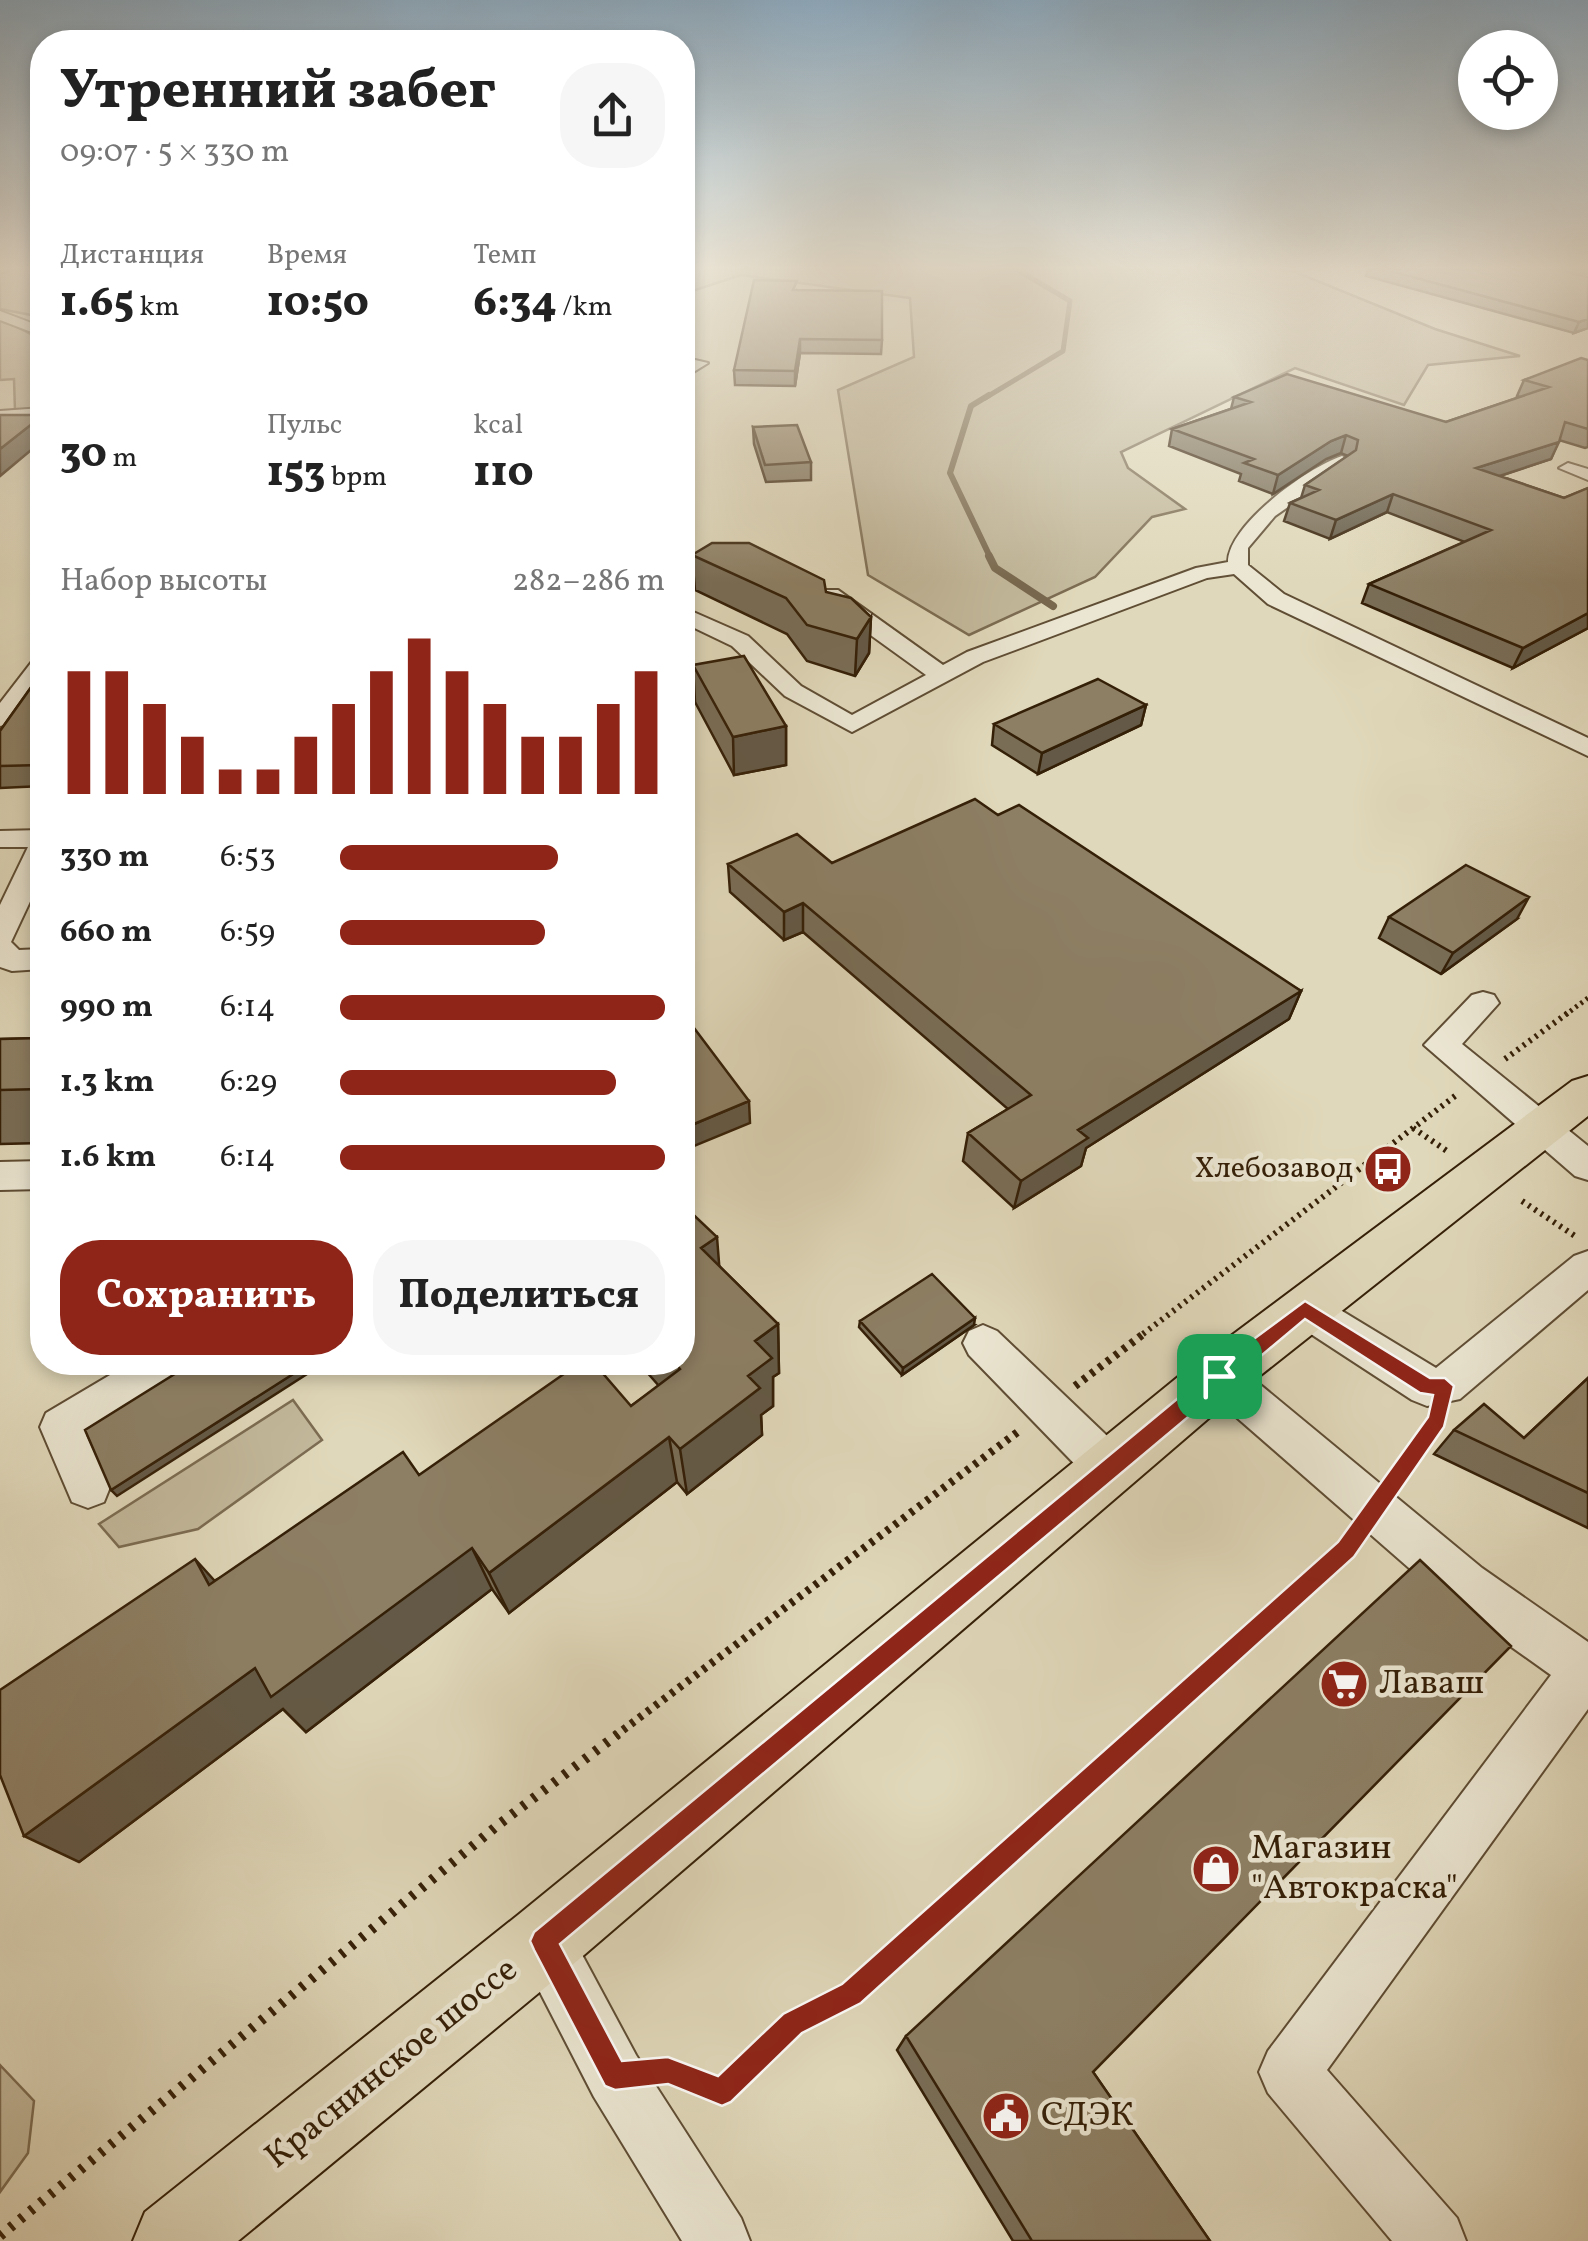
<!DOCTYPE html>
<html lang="ru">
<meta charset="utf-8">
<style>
body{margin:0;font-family:Vollkorn,serif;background:#f6f6f6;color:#222;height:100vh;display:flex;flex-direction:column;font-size:38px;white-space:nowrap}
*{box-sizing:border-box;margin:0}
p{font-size:32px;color:#767676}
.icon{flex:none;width:55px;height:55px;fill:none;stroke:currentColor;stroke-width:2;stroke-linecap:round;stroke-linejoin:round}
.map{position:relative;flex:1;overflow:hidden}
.side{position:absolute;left:30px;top:30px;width:665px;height:1345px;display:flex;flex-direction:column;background:#fff;border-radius:40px;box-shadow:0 5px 15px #0003}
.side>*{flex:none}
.controls{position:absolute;left:1458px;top:30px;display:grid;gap:20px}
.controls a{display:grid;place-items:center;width:100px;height:100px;border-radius:50%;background:#fff;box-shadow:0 5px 15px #0003;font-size:50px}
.pin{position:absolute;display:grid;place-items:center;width:85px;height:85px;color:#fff;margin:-42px;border-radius:20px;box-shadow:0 5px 15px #0006}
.round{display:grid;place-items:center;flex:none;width:105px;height:105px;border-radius:40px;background:#f6f6f6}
.headline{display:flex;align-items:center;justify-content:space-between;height:170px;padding:0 30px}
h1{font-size:55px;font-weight:800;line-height:75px}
.metrics{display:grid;grid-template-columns:repeat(3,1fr);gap:15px;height:170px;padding:10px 30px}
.metrics div{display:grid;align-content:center}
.metrics b{font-size:42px;font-weight:800}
.metrics small{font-size:28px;font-weight:400}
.metrics p{font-size:28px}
.chart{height:280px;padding:20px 30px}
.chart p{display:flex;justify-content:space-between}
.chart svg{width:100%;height:180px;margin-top:10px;stroke:#8f2418;stroke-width:6}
.primary-button{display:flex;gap:20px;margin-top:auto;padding:20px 30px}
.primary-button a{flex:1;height:115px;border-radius:40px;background:#8f2418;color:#fff;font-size:40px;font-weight:800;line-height:115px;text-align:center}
.primary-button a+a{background:#f6f6f6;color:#222}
ul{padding:0 30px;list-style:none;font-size:32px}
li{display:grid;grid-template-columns:160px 120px 1fr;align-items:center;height:75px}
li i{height:25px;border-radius:12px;background:#8f2418}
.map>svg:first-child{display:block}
</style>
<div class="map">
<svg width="1588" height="2241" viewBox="0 0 1588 2241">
<rect width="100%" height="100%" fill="#e0d8ba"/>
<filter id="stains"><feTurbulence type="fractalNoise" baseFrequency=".002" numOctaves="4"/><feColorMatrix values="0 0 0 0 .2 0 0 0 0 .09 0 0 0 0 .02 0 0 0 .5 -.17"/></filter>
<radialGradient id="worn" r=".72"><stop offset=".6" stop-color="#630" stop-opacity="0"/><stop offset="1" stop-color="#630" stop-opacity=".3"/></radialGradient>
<path fill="#c3b99c" stroke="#7c6c52" stroke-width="2.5" d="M16,269H42V322L31,315L0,309V274Z
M683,269H1288L1435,329L1520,356L1428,365L1404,405L1295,368L1121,452L1128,468L1185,509L1152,517L1095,577L969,635L868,575L838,390L914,357L910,298L741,275L683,294Z
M0,318L42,340V410L15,411L14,379L0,380Z
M293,1400L322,1440L198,1529L119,1547L99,1524Z
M0,2065L34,2101L28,2153L0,2192Z"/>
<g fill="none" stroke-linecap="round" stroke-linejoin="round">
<path stroke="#78684e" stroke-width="5" d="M985,398L1063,351L1070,301L1016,269"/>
<path stroke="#78684e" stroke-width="6" d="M989,395L971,406L950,473L991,559"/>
<path stroke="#78684e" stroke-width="8" d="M989,556L995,568L1053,606"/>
<g stroke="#5f4d34" stroke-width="4">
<path id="minor" d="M0,311L42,327V336L0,320Z
M695,360L708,363L682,379V367Z
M42,408V418L0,421V411Z
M1342,456L1351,461L1348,465L1275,516L1248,548V565L1284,594L1588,738V756L1268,604L1234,574L1207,578L983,662L852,732L785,696L732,646L682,622V607L748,636L801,686L852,715L926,675L822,600V590H838L943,665L967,652L1196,568L1228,562C1228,525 1308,467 1342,456Z
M1568,463L1588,469V480L1559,468Z
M739,557L749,563L746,567L708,570L682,579V566L705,558Z
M42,657V679L9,724L0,726V703L34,659Z
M42,830V876L11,942L19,950L42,949V969L12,971L0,967V905L28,847H0V831Z
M1483,992L1494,995L1499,1003L1462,1044L1588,1146V1180L1575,1176L1424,1045L1472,995Z
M42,1161V1189L0,1190V1162Z
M1588,1251V1290L1460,1399L1427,1406L1412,1400L1291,1321L1285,1309L1291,1297L1305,1292L1319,1297L1436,1368L1574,1256Z
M983,1325L997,1331L1125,1453L1131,1468L1125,1483L1109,1489L1093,1483L969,1355L963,1343L969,1331Z
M1219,1358L1234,1363L1482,1568L1588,1642V1709L1327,2070L1457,2218L1466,2241H1392L1268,2093L1259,2072L1268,2051L1551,1675L1448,1602L1204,1389L1198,1376L1204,1363Z
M132,1362H189L184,1375L86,1435L110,1487L104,1502L88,1508L72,1502L40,1427L46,1413Z
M544,1913L564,1921L636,2055L741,2218L750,2241H682L594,2097L524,1961L516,1941L524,1921Z"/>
</g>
<g stroke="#341f07" stroke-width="4">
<path id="major" d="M1588,1076V1116L1238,1393L570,1967L238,2241H133L145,2212L518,1915L1200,1359L1572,1081Z"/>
</g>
<path stroke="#341f07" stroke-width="2.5" stroke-dasharray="1 2.5" stroke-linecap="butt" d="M0,271L10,269"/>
<path stroke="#341f07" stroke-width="5" stroke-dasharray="2.5 4" stroke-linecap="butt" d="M1565,1015L1588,998"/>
<path stroke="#341f07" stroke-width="6" stroke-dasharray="2.5 5" stroke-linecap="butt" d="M1505,1059L1569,1012
M1413,1128L1450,1153
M1522,1201L1575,1236
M1143,1334L1459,1093"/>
<path stroke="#341f07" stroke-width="8" stroke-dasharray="4 6" stroke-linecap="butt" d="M1075,1386L1146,1332
M1399,1477L1437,1421
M615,1736L1019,1431
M1137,1736L1354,1540"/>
<path stroke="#341f07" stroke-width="10" stroke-dasharray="4 9" stroke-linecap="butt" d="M666,2071L721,2092L793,2023L852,1994L1140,1734
M0,2236L498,1825L618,1734"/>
<use href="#minor" fill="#ebe6d2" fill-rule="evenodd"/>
<use href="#major" fill="#e0d8ba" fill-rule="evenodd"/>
</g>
<path fill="#796d56" stroke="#341f07" stroke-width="2.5" d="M1368,269H1588V274L1563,271L1588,328L1574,333L1366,276Z
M797,290L882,340L881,354L800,353L795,386L735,385L734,370Z
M1588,360V447L1585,448L1559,440L1551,459L1500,476L1564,498L1588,488V628L1513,668L1362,603L1369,584L1465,542L1387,512L1330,539L1284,521L1290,503L1301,498L1305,485L1348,456L1341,453L1326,459L1273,494L1239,481L1241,474L1169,446L1172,429L1231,409L1234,397L1446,422L1520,397L1517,396L1524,380Z
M753,427L811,462V480L766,482L754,444Z
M692,555L826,592L871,617L869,653L855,676L807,661L787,634L695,590Z
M693,665L786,726V765L734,775L695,702Z
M42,672V786L0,788V731Z
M1146,705L1141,725L1038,774L992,745L994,724Z
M998,815L1301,991L1289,1019L1086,1148L1081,1166L1014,1208L963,1161L968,1133L1008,1109L803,932L784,940L730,892L728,864L832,863Z
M1389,917L1517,919L1441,974L1379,938Z
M42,1038V1143L0,1144V1039Z
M719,1266L778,1324L779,1373L773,1377V1406L761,1415L762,1435L687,1494L677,1482L509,1613L492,1589L306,1732L283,1709L79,1862L214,1581L419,1475L631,1406L659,1386L638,1362H682Z
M860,1321L974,1325L902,1375L859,1327Z
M1588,1378V1528L1434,1454L1454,1430L1524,1438Z
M906,2036L1093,2072L1210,2241H1013L897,2050Z"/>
<path fill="#635946" stroke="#341f07" stroke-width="2.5" d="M1588,319V328L1574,333L1579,322Z
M800,339V353L795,386V371Z
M42,416V441L0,476V449Z
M1346,435L1341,453L1326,459L1273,494L1278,475L1331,441Z
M1559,442L1551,459L1469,486L1476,468Z
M1393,494L1387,512L1330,539L1336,520Z
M1588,613V628L1513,668L1523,648Z
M871,617L869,653L855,676L857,639Z
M1146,705L1141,725L1038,774L1042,753Z
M786,726V765L734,775L733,737Z
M1529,897L1517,919L1441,974L1453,953Z
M803,903V932L784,940V912Z
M1301,991L1289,1019L1086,1148L1081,1166L1014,1208L1021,1181L1078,1130Z
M749,1101L750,1123L682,1151V1129Z
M717,1237L721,1288L701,1248Z
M975,1318L974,1325L902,1375L903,1368Z
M778,1324L779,1373L773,1377V1406L761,1415L762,1435L687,1494L680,1449L748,1376L755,1341Z
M304,1367L307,1374L117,1496L111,1490Z
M669,1437L677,1482L509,1613L489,1573Z
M472,1548L492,1589L306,1732L283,1709L79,1862L24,1836L255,1668Z
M195,1559L232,1600L209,1585Z"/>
<path fill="#8d7f64" stroke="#341f07" stroke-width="2.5" d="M1383,269H1553L1588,277V319L1579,322Z
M754,280L797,281L793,290L882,291V340L800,339L795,371L734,370Z
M1581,358L1588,360V429L1565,422L1559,442L1476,468L1564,498L1588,488V613L1523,648L1369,584L1491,530L1393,494L1336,520L1290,503L1319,490L1305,485L1356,450L1358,440L1346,435L1331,441L1278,475L1244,463L1254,459L1172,429L1251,402L1234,397L1287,374L1446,422L1549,387L1524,380Z
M0,415H42V416L0,449Z
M797,425L811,462L765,465L753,427Z
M712,543H749L824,580L826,592L851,598L871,617L857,639L807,625L786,598L692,555Z
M744,656L786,726L733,737L693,665Z
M42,672V765L0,766V731Z
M1098,679L1146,705L1042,753L994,724Z
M975,799L998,815L1019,805L1301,991L1078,1130L1088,1138L1021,1181L968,1133L1031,1095L803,903L784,912L728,864L797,834L832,863Z
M1466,865L1529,897L1453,953L1389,917Z
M682,1012L749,1101L682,1129Z
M42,1038V1089L0,1090V1039Z
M682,1204L717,1237L701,1248L778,1324L755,1341L772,1358L748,1376L760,1388L680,1449L669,1437L489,1573L472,1548L271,1697L255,1668L24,1836L0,1775V1690L195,1559L209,1585L403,1452L419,1475L581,1362H593L631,1406L680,1369L674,1362H682Z
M932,1274L975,1318L903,1368L860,1321Z
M194,1362H300L304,1367L111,1490L85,1430Z
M1588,1378V1493L1454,1430L1484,1404L1524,1438Z
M1420,1560L1511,1646L1093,2072L1210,2241H1032L906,2036Z"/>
<linearGradient id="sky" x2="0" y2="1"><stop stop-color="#8da9bd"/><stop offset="0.46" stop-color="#f1ede0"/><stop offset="1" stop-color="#f1ede0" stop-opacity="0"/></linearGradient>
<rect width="1588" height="583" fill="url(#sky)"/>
<path fill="#8f2418" stroke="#fff" stroke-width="2.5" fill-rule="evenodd" d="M1305,1301L1430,1378H1445L1454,1386L1444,1427L1354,1557L861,2003L802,2033L731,2102L722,2106L668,2084L615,2090L605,2086L534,1950L530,1941L534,1932L1212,1370ZM1305,1319L1420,1393L1433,1395L1428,1417L1338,1542L842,1984L783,2014L718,2076L668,2057L622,2061L560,1944Z"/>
<defs>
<g id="bus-disc" transform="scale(2.5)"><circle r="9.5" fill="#8f2418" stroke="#ebe6d2"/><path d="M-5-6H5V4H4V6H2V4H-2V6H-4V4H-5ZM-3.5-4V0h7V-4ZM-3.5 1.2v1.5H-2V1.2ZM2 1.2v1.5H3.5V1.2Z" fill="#fff"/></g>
<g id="supermarket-disc" transform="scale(2.5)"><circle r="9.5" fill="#8f2418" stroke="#ebe6d2"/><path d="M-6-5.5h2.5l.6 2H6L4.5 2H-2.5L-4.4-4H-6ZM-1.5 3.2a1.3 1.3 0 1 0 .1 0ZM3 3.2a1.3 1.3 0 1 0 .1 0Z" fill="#fff"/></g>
<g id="shop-disc" transform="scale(2.5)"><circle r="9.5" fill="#8f2418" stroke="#ebe6d2"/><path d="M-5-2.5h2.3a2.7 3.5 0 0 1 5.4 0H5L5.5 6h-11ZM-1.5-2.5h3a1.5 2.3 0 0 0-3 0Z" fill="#fff"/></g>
<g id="civic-disc" transform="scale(2.5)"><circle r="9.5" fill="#8f2418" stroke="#ebe6d2"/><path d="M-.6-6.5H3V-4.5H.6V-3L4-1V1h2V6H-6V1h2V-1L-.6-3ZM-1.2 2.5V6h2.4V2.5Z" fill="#fff"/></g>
</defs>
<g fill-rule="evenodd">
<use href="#bus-disc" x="1388" y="1169"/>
<use href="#supermarket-disc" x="1344" y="1684"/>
<use href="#shop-disc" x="1216" y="1869"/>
<use href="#civic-disc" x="1006" y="2116"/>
</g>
<g text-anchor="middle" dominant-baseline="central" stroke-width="9" stroke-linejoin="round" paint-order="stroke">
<g font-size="30" fill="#341f07" stroke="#ebe6d2" text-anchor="end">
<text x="1353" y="1169">Хлебозавод</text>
</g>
<g font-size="35" fill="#341f07" stroke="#ebe6d2" text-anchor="start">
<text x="1379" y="1684">Лаваш</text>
<text x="1251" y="1849">Магазин<tspan x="1251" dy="40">"Автокраска"</tspan></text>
<text x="1041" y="2116">СДЭК</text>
</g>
<g font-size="35" fill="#341f07" stroke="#ebe6d2">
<text transform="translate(392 2064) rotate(-39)">Краснинское шоссе</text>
</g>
</g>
<rect width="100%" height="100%" filter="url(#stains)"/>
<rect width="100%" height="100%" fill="url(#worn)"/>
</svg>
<div class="controls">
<a><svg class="icon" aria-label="locate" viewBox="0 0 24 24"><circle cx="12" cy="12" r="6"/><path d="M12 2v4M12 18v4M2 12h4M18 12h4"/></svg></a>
</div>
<div class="pin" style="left:1219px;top:1376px;background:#1e9e55"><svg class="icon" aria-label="arrive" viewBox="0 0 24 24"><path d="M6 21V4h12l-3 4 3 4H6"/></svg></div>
<section class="side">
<div class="headline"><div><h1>Утренний забег</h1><p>09:07 · 5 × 330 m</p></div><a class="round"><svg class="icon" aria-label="share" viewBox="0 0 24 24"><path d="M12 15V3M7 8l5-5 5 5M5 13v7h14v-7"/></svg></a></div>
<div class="metrics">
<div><p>Дистанция</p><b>1.65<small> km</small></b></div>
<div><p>Время</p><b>10:50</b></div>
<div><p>Темп</p><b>6:34<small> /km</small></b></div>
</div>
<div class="metrics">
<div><b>30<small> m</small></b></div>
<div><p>Пульс</p><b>153<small> bpm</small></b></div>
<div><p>kcal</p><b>110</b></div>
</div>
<div class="chart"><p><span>Набор высоты</span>282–286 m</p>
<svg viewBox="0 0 160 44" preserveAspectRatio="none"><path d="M5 44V14M15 44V14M25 44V22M35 44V30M45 44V38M55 44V38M65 44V30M75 44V22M85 44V14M95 44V6M105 44V14M115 44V22M125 44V30M135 44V30M145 44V22M155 44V14"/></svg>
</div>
<ul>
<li><b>330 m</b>6:53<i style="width:67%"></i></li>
<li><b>660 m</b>6:59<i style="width:63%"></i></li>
<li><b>990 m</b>6:14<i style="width:100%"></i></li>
<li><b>1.3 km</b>6:29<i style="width:85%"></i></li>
<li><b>1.6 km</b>6:14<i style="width:100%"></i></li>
</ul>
<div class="primary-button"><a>Сохранить</a><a>Поделиться</a></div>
</section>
</div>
